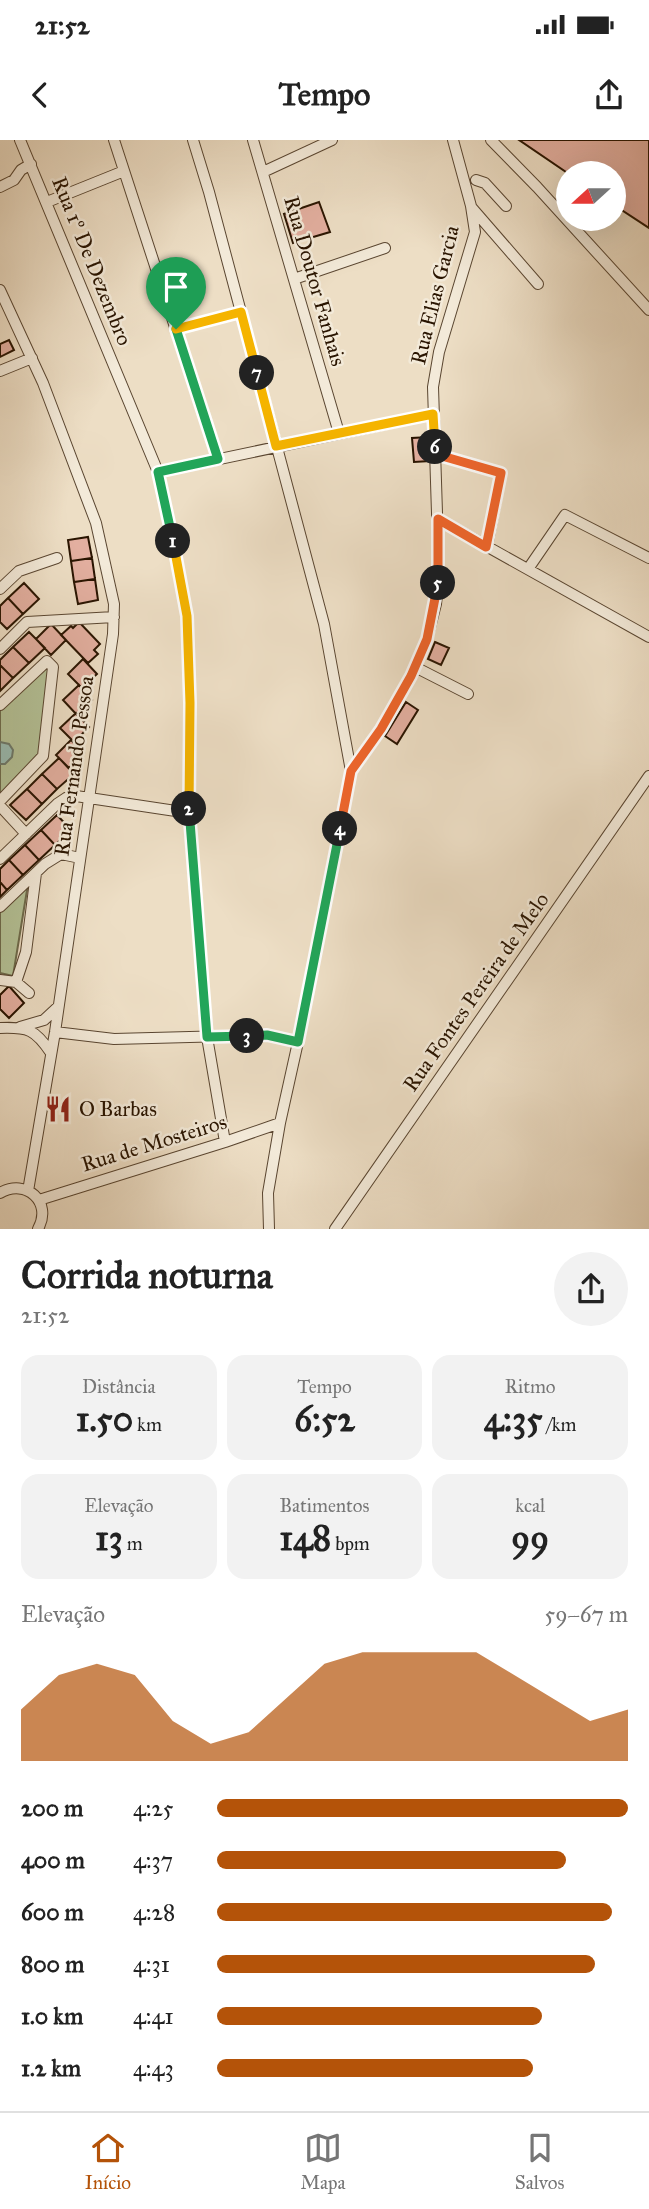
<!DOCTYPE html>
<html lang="pt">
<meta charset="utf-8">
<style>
body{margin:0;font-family:"IM FELL Great Primer",serif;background:#f2f2f2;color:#222;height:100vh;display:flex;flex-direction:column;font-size:26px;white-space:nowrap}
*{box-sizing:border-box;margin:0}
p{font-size:23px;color:#767676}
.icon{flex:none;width:38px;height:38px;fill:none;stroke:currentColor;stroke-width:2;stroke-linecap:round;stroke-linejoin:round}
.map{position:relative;height:1089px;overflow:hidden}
.drawer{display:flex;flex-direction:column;background:#fff;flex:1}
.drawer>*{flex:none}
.needle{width:46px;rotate:249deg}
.fabs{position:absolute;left:556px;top:21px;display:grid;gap:14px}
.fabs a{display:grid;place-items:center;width:70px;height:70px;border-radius:50%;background:#fff;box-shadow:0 7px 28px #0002;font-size:35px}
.pin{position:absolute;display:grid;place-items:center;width:60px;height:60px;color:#fff;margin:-72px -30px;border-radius:50% 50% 50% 0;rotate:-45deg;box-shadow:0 0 7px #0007}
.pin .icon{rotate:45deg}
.km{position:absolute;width:35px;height:35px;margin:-18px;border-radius:50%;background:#222;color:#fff;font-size:19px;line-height:35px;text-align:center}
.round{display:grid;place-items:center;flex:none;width:74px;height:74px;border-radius:37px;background:#f2f2f2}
.headline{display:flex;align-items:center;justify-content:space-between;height:119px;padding:0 21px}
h1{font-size:38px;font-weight:700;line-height:52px}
.stats{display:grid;grid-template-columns:repeat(3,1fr);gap:10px;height:119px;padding:7px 21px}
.stats div{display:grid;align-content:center;border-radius:18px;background:#f2f2f2;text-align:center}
.stats b{font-size:35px;font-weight:700}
.stats small{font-size:19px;font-weight:400}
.stats p{font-size:19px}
.chart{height:196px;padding:14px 21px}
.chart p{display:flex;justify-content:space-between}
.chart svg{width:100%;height:126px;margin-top:7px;fill:#b45309;opacity:.7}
ul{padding:0 21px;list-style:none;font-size:23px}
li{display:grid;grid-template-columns:112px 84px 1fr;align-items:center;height:52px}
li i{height:18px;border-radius:9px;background:#b45309}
.status{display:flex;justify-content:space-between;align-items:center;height:49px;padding:0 35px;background:#fff;direction:ltr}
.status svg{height:19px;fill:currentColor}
header{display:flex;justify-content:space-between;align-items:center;height:91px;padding:0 21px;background:#fff;font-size:32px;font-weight:700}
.dock{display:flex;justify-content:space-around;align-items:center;height:98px;border-top:2px solid #e0e0e0;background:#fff;font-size:19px;color:#767676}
.dock a{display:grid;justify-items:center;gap:4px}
.dock .on{color:#b45309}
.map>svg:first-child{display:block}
</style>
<div class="status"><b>21:52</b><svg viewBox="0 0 49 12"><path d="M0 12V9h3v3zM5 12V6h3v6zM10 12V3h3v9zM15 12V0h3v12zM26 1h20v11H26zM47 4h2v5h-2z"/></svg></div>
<header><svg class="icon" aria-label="back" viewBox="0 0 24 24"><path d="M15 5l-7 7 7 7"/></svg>Tempo<svg class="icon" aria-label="share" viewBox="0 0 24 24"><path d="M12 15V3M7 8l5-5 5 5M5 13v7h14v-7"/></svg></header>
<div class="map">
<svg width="649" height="1089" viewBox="0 0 649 1089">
<rect width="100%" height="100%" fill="#eddec5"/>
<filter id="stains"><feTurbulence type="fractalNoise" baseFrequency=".00286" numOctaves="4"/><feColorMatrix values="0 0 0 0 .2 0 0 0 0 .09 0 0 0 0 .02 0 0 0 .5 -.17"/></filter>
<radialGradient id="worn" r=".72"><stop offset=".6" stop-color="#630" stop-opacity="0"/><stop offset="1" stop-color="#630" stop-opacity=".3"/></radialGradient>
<path fill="#b4c297" stroke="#6e6b4c" stroke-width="2" d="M46,524L51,530L41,615L0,658V568Z
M28,744L13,836L0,833V771Z"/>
<path fill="#99bcb2" stroke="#6c796b" stroke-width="2" d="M0,602L9,604L13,610L12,617L5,624H0Z"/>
<path fill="#e3afa0" stroke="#291400" stroke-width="2" d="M519,0H649V88L614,65V33L569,34Z
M319,62L330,92L293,103L284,74Z
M9,200L14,210L0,217V204Z
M429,297L430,321L414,322L412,298Z
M88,397L92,418L71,421L68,400Z
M92,418L95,439L74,442L71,421Z
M95,439L98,460L78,464L74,442Z
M24,443L39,459L23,474L8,458Z
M8,458L23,474L7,489L0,482V466Z
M79,482L100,504L94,510L98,514L88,523L61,495L71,486L73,488Z
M51,484L66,500L51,515L36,499Z
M29,492L45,508L29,523L13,507Z
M435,502L449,508L441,525L428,519Z
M13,507L29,523L13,538L0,525V520Z
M83,519L97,534L82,548L68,534Z
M0,525L13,538L0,551Z
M79,545L92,560L77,575L63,560Z
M406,562L418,570L397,604L385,596Z
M76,573L89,587L74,602L60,588Z
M71,600L84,613L69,628L56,615Z
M59,618L74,634L57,649L42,634Z
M42,634L57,649L42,664L27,649Z
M27,649L42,664L26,680L10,665Z
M57,675L71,690L55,705L41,690Z
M41,690L55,705L39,720L25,705Z
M25,705L39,720L23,735L9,720Z
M9,720L23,735L7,750L0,742V729Z
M0,742L7,750L0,757Z
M9,846L24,863L9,878L0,869V855Z"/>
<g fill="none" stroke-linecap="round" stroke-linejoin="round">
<g stroke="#5a4631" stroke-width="12">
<path id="minor" d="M20,0L158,332L173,401L187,476L190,563L189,673L207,897L225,1002
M114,0L218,319
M193,0L209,52L324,484L351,631
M253,0L339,293
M491,0L537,47L649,170
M263,32L332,0
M476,40L485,43L506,66
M0,47L14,40L21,30L31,24
M47,62L124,31
M472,68L538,144
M294,139L385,108
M0,150L43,243L96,383L114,464L113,494L55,892L28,1051
M176,189L241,172
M0,231L32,218
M435,314L501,333L487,407
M158,332L433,274
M438,379L649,497
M528,429L565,375L649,418
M0,449L19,431L57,418
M0,509L27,482L114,477
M415,527L468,554
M0,565L47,521L53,527L43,616L0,661
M0,666L26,694
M0,719L57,664L66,658L76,656L189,673
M0,767L45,724L61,714L80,718
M0,840L16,842L29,853
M16,842L26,812L36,733
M20,887L44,880L58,867
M0,888C28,887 35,889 51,913
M55,892L114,899L266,895L298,902
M0,1053C26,1038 53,1062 38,1089
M39,1060L225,1002L280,983
M269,1089L268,1053L280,983L298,902L351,631L381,589L411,536L427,499L436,464L439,436L433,247L439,212L475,92L471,66L453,0
M335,1089L649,636"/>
</g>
<use href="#minor" stroke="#f3ead9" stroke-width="10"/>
</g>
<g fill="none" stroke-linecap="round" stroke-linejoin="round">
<g stroke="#fff" stroke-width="14">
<path id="split-1" d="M173,401L158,332L218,319L176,189"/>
</g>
<g stroke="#fff" stroke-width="14">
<path id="split-2" d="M173,401L187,476L190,563L189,669"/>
</g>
<g stroke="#fff" stroke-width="14">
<path id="split-3" d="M189,669L207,897L247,896"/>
</g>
<g stroke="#fff" stroke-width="14">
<path id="split-4" d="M247,896L267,895L298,902L340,689"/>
</g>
<g stroke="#fff" stroke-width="14">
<path id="split-5" d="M340,689L351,631L381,589L411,536L427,499L438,443"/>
</g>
<g stroke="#fff" stroke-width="14">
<path id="split-6" d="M435,307V314L501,333L486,407L438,379V443"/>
</g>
<g stroke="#fff" stroke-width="14">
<path id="split-7" d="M257,233L276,306L433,274L435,307"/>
</g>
<g stroke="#fff" stroke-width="14">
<path id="split-8" d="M176,189L241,172L257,233"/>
</g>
<use href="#split-1" stroke="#22a559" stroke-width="9"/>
<use href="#split-2" stroke="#f5b400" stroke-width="9"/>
<use href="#split-3" stroke="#22a559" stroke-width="9"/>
<use href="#split-4" stroke="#22a559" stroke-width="9"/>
<use href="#split-5" stroke="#f0652b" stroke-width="9"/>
<use href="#split-6" stroke="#f0652b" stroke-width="9"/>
<use href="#split-7" stroke="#f5b400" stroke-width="9"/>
<use href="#split-8" stroke="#f5b400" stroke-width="9"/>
</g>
<defs>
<g id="restaurant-bare" transform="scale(2.1)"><path d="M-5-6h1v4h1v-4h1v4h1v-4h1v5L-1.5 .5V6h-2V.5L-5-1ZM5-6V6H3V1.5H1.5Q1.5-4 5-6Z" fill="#8f2418" stroke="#f3ead9" stroke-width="2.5" paint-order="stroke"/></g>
</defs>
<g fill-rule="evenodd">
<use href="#restaurant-bare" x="58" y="969"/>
</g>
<g text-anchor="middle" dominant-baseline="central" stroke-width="5" stroke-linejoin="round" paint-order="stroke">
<g font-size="21" fill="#291400" stroke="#f3ead9">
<text transform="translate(92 121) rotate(68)">Rua 1º De Dezembro</text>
<text transform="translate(315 141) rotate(74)">Rua Doutor Fanhais</text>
<text transform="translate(435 155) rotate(-76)">Rua Elias Garcia</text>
<text transform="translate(74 626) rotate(-82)">Rua Fernando Pessoa</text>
<text transform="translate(476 852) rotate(-55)">Rua Fontes Pereira de Melo</text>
<text transform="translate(154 1003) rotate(-17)">Rua de Mosteiros</text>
</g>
<g font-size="21" fill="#291400" stroke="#f3ead9" text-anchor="start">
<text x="79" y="969">O Barbas</text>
</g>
</g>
<rect width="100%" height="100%" filter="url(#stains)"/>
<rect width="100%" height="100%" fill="url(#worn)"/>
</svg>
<div class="fabs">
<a><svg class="needle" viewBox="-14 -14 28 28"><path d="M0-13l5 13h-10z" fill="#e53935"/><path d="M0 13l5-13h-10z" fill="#767676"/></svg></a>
</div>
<div class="pin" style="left:176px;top:189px;background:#1e9e55"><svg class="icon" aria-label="arrive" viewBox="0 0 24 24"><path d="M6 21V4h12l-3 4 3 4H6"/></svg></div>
<b class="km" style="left:173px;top:401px">1</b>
<b class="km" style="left:189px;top:669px">2</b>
<b class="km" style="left:247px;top:896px">3</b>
<b class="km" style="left:340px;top:689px">4</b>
<b class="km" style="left:438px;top:443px">5</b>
<b class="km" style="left:435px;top:307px">6</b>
<b class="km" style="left:257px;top:233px">7</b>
</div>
<section class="drawer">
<div class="headline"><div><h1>Corrida noturna</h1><p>21:52</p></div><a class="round"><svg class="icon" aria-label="share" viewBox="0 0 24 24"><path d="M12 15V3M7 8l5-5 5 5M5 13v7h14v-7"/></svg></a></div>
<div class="stats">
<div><p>Distância</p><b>1.50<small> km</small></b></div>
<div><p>Tempo</p><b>6:52</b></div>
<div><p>Ritmo</p><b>4:35<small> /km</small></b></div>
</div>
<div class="stats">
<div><p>Elevação</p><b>13<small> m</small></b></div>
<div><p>Batimentos</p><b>148<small> bpm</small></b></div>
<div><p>kcal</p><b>99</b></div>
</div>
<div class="chart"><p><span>Elevação</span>59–67 m</p>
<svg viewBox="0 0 160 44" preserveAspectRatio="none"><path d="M0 44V26L10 14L20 10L30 14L40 30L50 38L60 34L70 22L80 10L90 6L100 6L110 6L120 6L130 14L140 22L150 30L160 26V44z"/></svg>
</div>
<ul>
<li><b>200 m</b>4:25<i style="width:100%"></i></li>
<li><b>400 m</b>4:37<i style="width:85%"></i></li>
<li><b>600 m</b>4:28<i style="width:96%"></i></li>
<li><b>800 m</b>4:31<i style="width:92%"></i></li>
<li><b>1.0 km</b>4:41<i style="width:79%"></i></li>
<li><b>1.2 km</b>4:43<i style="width:77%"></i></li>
</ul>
</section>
<nav class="dock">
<a class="on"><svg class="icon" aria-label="home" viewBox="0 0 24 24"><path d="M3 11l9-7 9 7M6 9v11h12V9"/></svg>Início</a>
<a><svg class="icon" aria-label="map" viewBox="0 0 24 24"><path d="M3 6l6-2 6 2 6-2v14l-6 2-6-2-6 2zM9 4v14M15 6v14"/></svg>Mapa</a>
<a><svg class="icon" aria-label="saved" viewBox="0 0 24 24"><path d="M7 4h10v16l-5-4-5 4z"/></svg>Salvos</a>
</nav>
